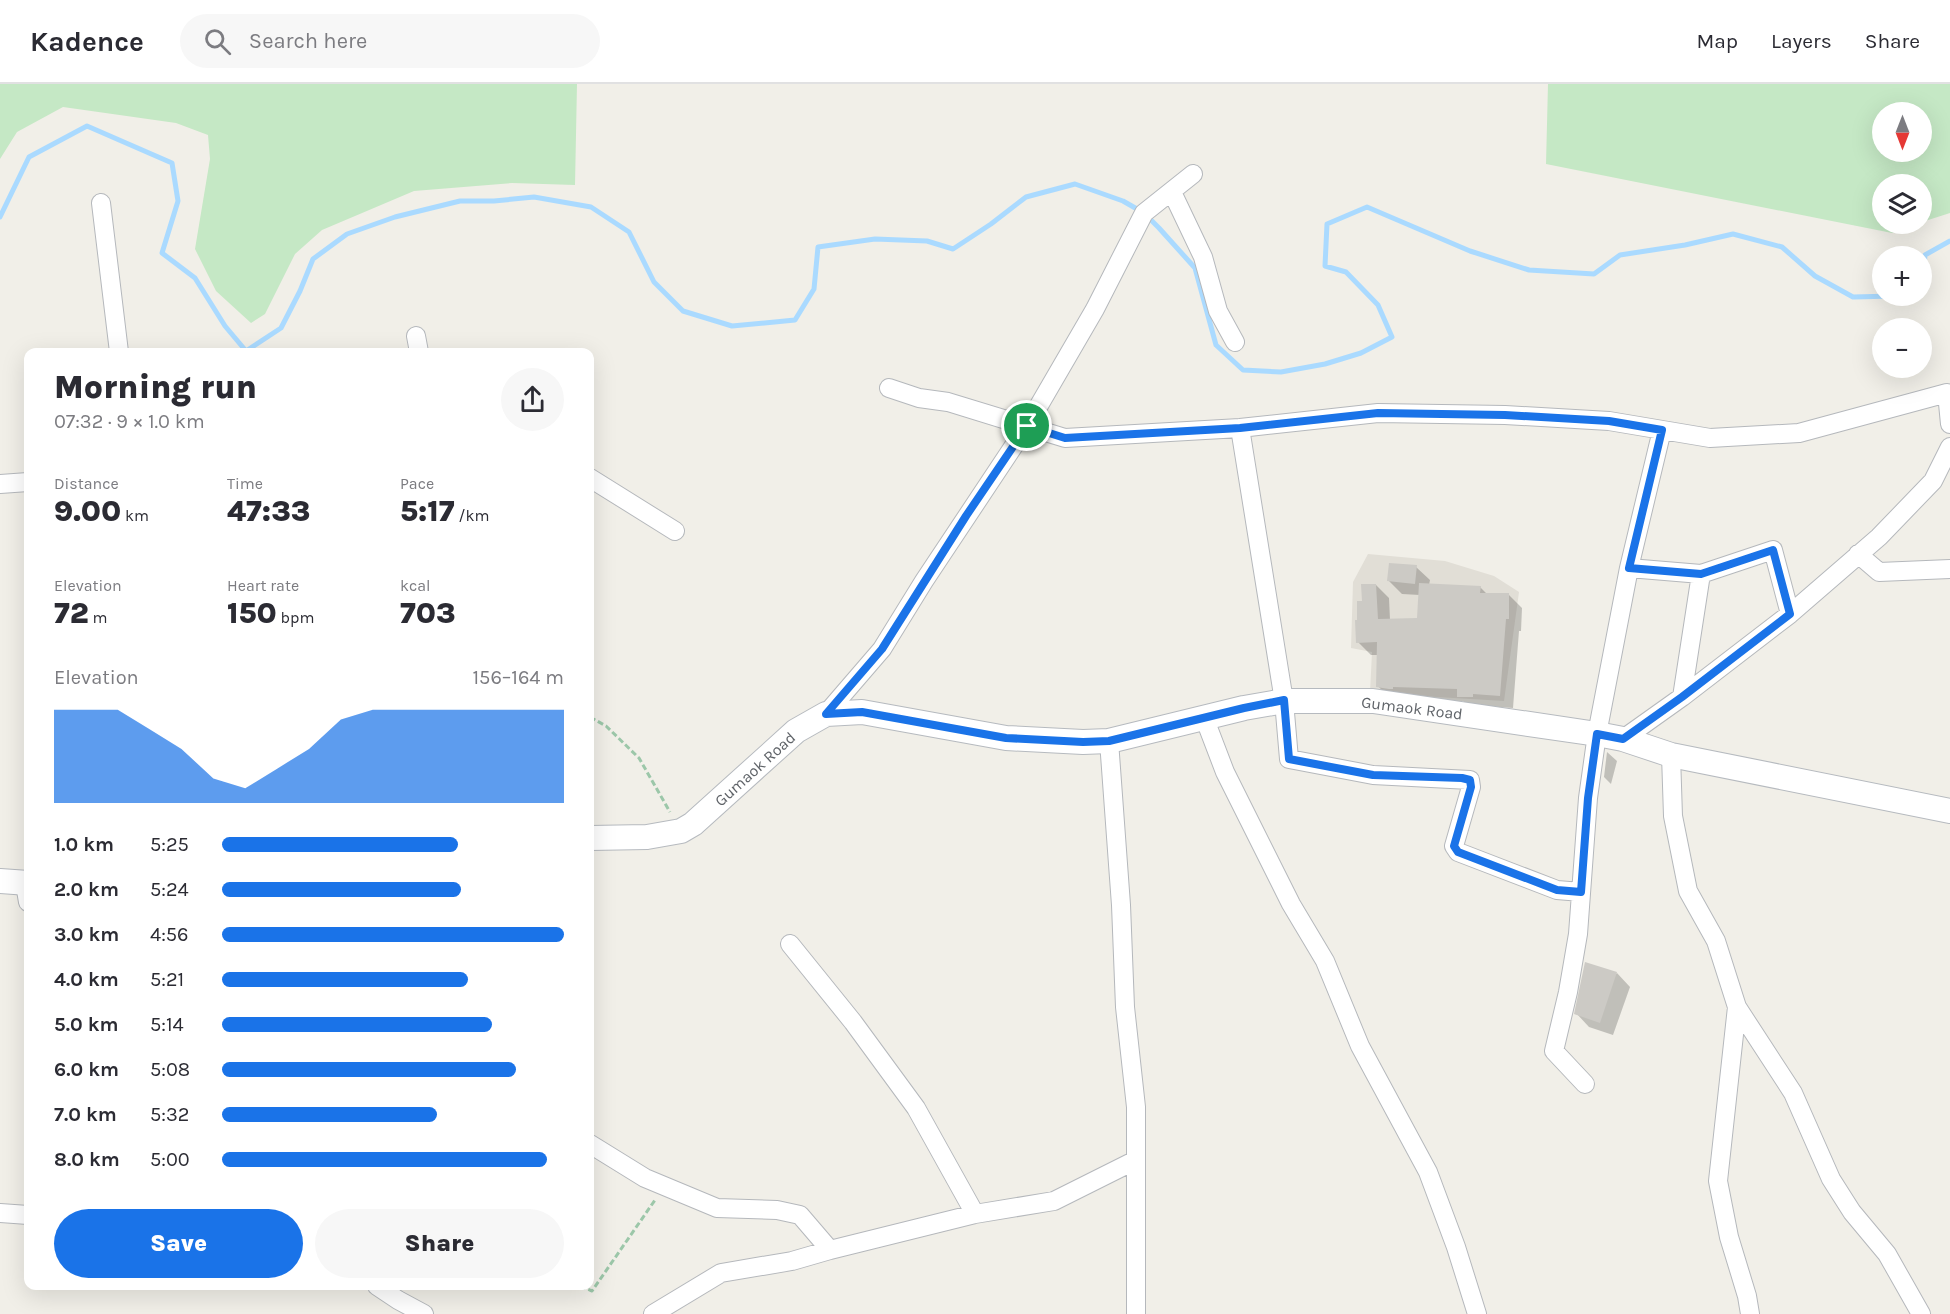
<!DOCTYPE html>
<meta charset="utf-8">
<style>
body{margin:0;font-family:Karla,sans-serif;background:#f7f7f7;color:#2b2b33;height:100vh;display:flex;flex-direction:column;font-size:22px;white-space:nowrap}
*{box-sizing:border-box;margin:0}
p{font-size:20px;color:#7c7c81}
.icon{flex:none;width:33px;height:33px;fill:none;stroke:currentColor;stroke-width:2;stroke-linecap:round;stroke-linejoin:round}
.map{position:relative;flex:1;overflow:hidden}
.side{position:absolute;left:24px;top:264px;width:570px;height:942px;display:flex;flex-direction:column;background:#fff;border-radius:12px;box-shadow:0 6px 24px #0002}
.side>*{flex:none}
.needle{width:39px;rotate:180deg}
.controls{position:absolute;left:1872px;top:18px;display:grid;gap:12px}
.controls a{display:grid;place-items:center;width:60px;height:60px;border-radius:50%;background:#fff;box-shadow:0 6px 24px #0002;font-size:30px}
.pin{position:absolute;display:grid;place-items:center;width:51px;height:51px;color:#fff;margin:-26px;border:3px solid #fff;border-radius:50%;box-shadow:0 2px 6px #0007}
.round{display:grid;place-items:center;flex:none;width:63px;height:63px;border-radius:32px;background:#f7f7f7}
.head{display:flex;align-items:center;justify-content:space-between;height:102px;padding:0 30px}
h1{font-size:33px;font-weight:800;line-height:45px}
.stats{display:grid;grid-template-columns:repeat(3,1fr);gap:9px;height:102px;padding:6px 30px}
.stats div{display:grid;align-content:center}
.stats b{font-size:30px;font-weight:800}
.stats small{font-size:16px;font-weight:400}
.stats p{font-size:16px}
.chart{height:168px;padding:12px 30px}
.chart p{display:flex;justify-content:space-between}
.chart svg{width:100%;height:108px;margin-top:6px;fill:#1a73e8;opacity:.7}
.primary-button{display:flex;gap:12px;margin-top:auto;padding:12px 30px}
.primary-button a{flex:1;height:69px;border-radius:36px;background:#1a73e8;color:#fff;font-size:24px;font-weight:800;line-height:69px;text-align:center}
.primary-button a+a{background:#f7f7f7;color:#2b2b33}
ul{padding:0 30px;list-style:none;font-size:20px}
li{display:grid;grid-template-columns:96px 72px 1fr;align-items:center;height:45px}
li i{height:15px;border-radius:8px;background:#1a73e8}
header{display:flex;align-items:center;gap:36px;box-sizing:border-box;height:84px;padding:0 30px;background:#fff;border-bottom:2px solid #e1e1e2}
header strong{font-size:28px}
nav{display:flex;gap:33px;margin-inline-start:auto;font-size:21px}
.search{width:420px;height:54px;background:#f7f7f7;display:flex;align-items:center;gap:15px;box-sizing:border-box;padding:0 21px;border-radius:33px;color:#7c7c81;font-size:22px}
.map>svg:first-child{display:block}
</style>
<header>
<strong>Kadence</strong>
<div class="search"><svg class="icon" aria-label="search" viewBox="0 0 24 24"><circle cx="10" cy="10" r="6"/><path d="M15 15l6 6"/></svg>Search here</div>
<nav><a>Map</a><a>Layers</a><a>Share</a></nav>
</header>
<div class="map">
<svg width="1950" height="1230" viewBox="0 0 1950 1230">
<rect width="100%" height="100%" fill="#f1efe8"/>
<path fill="#e1ded6" d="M1368,470L1445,477L1494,492L1519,508L1504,617L1370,609L1372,568L1351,564L1353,498Z"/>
<path fill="#c5e8c5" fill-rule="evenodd" d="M0,0H577L575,101L512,99L414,107L322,146L295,170L265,230L251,239L216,207L195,165L210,75L208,51L176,39L63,23L17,48L0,75Z
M1548,0H1950V129L1922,138V100H1882V140H1918L1892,149L1546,80ZM1882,28H1922V68H1882Z"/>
<path fill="#0003" d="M1416,483L1430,496L1429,501L1480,503L1487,510L1509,511L1522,524L1521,547H1519L1513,624L1486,622L1471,625L1463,617L1391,616L1378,602V571H1371L1358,558L1363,519L1376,501L1389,514L1390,536H1419L1420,511L1402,510L1389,497Z
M1607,668L1617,677L1611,700L1604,693Z
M1617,889L1630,903L1613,951L1589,943L1576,929Z"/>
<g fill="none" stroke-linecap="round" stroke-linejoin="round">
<path stroke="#aadaff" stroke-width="5" d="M0,133L29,73L87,42L172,79L178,117L162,169L195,194L225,242L246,267L281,244L300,207L313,175L347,150L395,133L460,117H494L534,113L591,123L629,148L654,198L683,227L732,242L795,236L814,205L818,163L875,155L927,157L953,165L991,140L1026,113L1075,100L1123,117L1144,129L1159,144L1195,184L1216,261L1243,286L1281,288L1325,280L1361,269L1392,253L1378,221L1346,188L1325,182L1327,140L1367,123L1470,167L1529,186L1594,190L1620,171L1685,161L1733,150L1782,163L1815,192L1853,213L1894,212
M1922,203L1925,171L1950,157"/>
</g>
<path fill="#cccac5" d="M1389,479L1417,481L1415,500L1387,497Z
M1419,499L1481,502L1480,509H1509V535H1506L1500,612L1473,610V613H1457V605L1393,603V605H1389L1376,603L1377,558L1356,559L1355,536H1357V517H1362L1361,500H1376L1378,535L1417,534Z
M1585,878L1617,888L1600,939L1574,930Z"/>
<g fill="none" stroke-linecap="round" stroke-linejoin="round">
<g stroke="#b5b8bc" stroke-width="20">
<path id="street" d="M1172,108L1203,173L1218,227L1235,258
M101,119L119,268
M416,252L419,268
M889,304L919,314L948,318L1065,354L1240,344L1378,329L1505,331L1609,337L1710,354L1799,349L1947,309L1950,340
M1240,344L1284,617L1289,675L1373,691L1470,696L1471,703L1454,762L1458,768L1557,806L1581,808
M590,394L675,447
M0,400L28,398
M1858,470L1879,488L1950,485
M1629,484L1662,346
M1701,490L1773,466L1790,530
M826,630L882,565L924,497L1027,342L1095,225L1144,129L1193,90
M1204,633L1225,688L1291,820L1325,877L1360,962L1428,1088L1456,1163L1477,1230
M1623,655L1682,613L1790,530L1879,453L1933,397L1950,363
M1671,671L1673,732L1688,807L1716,857L1737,923L1793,1009L1831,1095L1852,1128L1887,1170L1921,1230
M25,800L28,818
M790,860L853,938L916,1024L975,1130
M1737,923L1718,1097L1729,1153L1747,1212L1750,1230
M1585,1000L1554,967L1568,908L1578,850L1588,714L1597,650L1629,484L1701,490L1682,613
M590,1060L645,1094L717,1124L777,1126L800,1131L830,1166L975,1130L1054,1117L1136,1076V1023L1125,923L1121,821L1109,657
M0,1129L28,1131
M377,1202L398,1216L424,1230
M653,1230L721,1189L792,1177L830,1166
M1136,1230V1076"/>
</g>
<g stroke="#b6babf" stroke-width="26">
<path id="secondary" d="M590,754L647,753L681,747L693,740L796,647L826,630L862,628L1006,654L1083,658L1109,657L1244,624L1284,617H1373L1597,650L1623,655L1671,671L1950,727
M0,797L28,799"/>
</g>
<path stroke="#9cc7a9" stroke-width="3" stroke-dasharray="6 3" stroke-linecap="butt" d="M590,633L606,642L639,674L670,728
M580,1202L592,1207L655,1116"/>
<use href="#street" stroke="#fff" stroke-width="18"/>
<use href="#secondary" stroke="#fff" stroke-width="24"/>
</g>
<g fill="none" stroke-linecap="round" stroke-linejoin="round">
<g stroke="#fff" stroke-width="12">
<path id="route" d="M1378,329L1505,331L1609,337L1662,346L1629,484L1701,490L1773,466L1790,530L1682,613L1623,655L1597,650L1588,714L1581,808L1557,806L1458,768L1454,762L1471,703L1470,696L1462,694L1373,691L1289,675L1284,616L1244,624L1109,657L1083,658L1006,654L862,628L826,630L882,565L966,432L1027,342L1065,354L1240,344Z"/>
</g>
<use href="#route" stroke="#1a73e8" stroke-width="8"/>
</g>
<g text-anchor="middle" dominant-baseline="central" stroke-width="4.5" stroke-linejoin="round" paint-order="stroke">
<g font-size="16" fill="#5f6368" stroke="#fff">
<text transform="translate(1412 624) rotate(7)">Gumaok Road</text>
<text transform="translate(755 685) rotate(-42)">Gumaok Road</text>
</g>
</g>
</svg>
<div class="controls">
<a><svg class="needle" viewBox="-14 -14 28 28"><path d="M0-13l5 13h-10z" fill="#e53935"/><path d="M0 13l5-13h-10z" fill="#7c7c81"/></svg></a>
<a><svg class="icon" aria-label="layers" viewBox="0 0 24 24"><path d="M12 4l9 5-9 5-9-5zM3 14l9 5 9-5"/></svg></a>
<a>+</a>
<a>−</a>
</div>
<div class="pin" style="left:1027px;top:342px;background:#1e9e55"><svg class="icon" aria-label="arrive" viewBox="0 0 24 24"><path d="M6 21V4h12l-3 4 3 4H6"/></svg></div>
<section class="side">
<div class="head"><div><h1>Morning run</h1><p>07:32 · 9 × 1.0 km</p></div><a class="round"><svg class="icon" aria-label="share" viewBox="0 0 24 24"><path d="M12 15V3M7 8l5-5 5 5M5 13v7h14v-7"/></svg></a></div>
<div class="stats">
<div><p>Distance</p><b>9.00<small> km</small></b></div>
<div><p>Time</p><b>47:33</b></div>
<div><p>Pace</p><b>5:17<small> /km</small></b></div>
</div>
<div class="stats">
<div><p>Elevation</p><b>72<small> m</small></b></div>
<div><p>Heart rate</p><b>150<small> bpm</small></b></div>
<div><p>kcal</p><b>703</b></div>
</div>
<div class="chart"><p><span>Elevation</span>156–164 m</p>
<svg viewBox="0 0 160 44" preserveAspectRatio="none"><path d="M0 44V6L10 6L20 6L30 14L40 22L50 34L60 38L70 30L80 22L90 10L100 6L110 6L120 6L130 6L140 6L150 6L160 6V44z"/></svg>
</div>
<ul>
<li><b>1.0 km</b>5:25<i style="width:69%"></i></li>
<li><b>2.0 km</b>5:24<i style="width:70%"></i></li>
<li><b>3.0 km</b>4:56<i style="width:100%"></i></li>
<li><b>4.0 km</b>5:21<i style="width:72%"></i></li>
<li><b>5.0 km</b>5:14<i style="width:79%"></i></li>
<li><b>6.0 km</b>5:08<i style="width:86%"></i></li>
<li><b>7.0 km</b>5:32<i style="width:63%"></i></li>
<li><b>8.0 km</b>5:00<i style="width:95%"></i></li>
</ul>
<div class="primary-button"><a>Save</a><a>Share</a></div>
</section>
</div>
